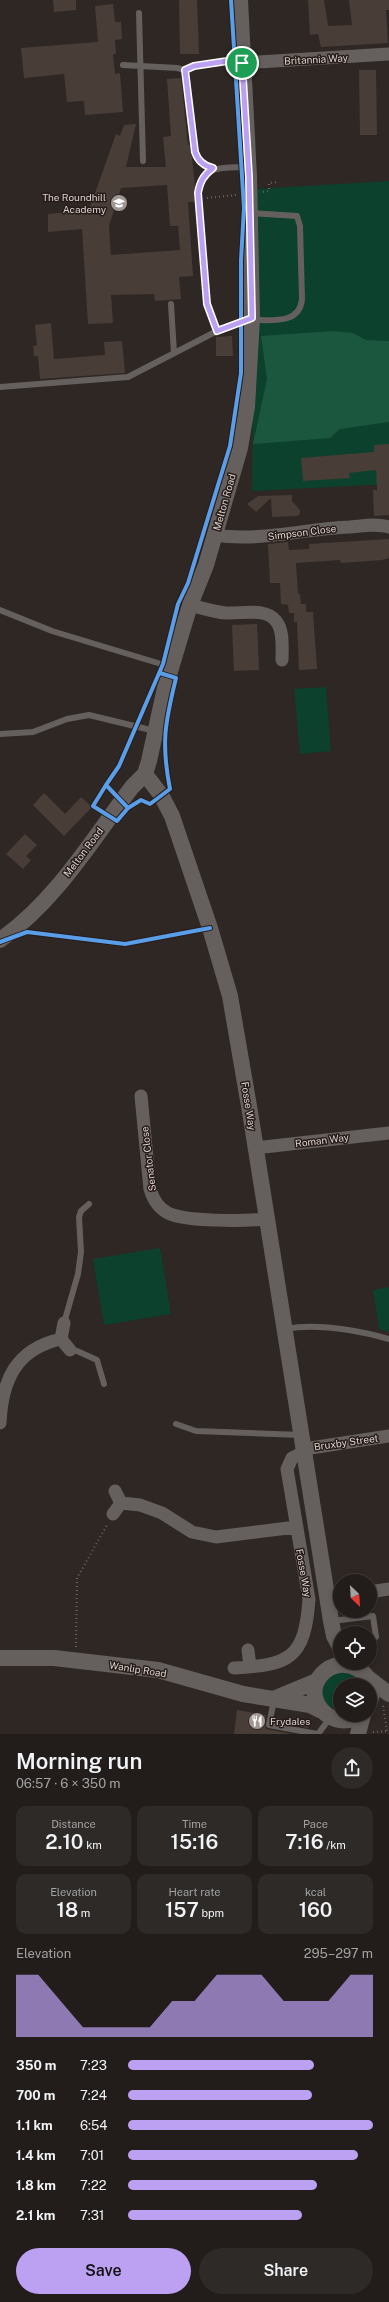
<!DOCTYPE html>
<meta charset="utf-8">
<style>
body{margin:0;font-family:"Public Sans",sans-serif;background:#2e2a28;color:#f1f3f6;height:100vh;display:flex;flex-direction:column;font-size:15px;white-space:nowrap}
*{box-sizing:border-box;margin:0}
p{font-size:13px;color:#a2a2a3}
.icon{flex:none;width:22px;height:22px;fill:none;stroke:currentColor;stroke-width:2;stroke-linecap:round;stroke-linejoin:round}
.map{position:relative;height:1734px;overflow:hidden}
.details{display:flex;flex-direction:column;background:#221d1b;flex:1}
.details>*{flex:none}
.needle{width:26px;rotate:155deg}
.fabs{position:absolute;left:333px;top:1574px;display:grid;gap:8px}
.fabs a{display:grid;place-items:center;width:44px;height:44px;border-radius:50%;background:#221d1b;box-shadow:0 2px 6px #0003,0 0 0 1px #3f3b3a;font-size:20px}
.pin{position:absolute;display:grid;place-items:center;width:34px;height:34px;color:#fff;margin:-17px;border:2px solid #fff;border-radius:50%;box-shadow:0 1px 4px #0007}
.round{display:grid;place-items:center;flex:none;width:42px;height:42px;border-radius:21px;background:#2e2a28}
.summary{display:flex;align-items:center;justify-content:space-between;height:68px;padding:0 16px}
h1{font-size:22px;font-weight:600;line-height:30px}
.metrics{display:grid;grid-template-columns:repeat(3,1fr);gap:6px;height:68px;padding:4px 16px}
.metrics div{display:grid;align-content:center;border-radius:10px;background:#2e2a28;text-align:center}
.metrics b{font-size:20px;font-weight:600}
.metrics small{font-size:11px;font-weight:400}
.metrics p{font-size:11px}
.chart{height:112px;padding:8px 16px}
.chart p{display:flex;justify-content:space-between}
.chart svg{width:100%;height:72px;margin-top:4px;fill:#bca0f2;opacity:.7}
.cta{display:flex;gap:8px;margin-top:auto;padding:8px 16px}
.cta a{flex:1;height:46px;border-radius:24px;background:#bca0f2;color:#111;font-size:16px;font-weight:600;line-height:46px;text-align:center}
.cta a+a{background:#2e2a28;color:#f1f3f6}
ul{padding:0 16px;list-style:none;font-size:13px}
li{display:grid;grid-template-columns:64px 48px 1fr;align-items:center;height:30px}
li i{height:10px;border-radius:5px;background:#bca0f2}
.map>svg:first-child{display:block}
</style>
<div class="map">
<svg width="389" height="1734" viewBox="0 0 389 1734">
<rect width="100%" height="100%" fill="#2e2724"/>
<path fill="#0b412d" d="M389,181V484L252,491L255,189Z
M326,687L331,751L300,754L294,689Z
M160,1248L171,1314L104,1325L93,1259Z
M389,1287V1332L379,1329L373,1290Z
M353,1672L364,1685H340V1714L323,1701V1683L332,1673Z"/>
<path fill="#1a573e" d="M333,331L353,333L366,340L389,341V422L340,429L330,438L253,444L267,379L261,336Z"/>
<path fill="#493d37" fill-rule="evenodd" d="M53,0H76V10L54,12Z
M179,0H197L199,54H180Z
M308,0H324L328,26L352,25L349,0H389V10H386L388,43L321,47L318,34L310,35Z
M113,4L115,22H121L122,39L115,40L116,54H113L115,74L120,73L123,112L85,115L84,101L67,102L64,74L24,78L21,48L98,42L95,6Z
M359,70H376L377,135H360Z
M181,78L188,145H190L192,157L195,187L194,202H188L193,276L179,277L181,299L155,301L154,294L111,295L113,323L88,324L82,229L48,232V214L89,210L116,134L120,136L124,125L136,124L126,167H166L163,137L171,136L167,79ZM167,185L170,226H178L180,250L111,255L109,226L121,188Z
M51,323L54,359L105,355L104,342L122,341L125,373L40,379L38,356H34L33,346L37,345L35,325Z
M232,336L233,356H216V337Z
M389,444V515L374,516L373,490H377L376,470L349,473L350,478L303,481L301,458L374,452V445Z
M292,495V501L300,510V514L297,516L272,517L271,498L256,512L247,504L258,496Z
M389,539V558L382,560L341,563L340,560L296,563L298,594H300L301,604H306V612H313L317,669L299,670L297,622H294V613H289L288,605L281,604L280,583H270L268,544L288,542L289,550L309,549V544Z
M257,624L259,670L234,671L232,625Z
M44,793L65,814L81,797L92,807L64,836L33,805Z
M25,834L37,845L26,856L31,860L23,869L6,854Z
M237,1710L266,1715L265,1725L266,1729L293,1734H234Z
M275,1717L309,1725L308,1728L274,1721Z"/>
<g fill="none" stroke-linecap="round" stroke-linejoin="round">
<path stroke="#696463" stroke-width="2" stroke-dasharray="1 3" stroke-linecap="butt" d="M193,66L231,61
M263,192L269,191V183L277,182
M207,198L236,195
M76,1647L77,1578L107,1525
M383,1706L387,1731
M373,1732L389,1731"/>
<path stroke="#65605e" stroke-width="6" d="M139,13L143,161
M123,65L177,68L185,70L195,152C198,161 204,166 213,168
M251,213L297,216L300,226L302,299C300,324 273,320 253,320
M171,304L174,353
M217,331L207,304L198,193C203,163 224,168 248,167
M0,387L128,377L217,331L250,318
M0,610L52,631L171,667
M0,734L33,732L67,719L89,715L155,731
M64,1323L78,1274L81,1252L79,1217L81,1211L89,1204
M285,1329C318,1323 356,1330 389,1339
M70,1350L77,1351L97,1360L104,1384
M176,1424L196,1431L301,1435
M332,1621L373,1616L376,1637
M274,1700L269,1725L317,1734
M318,1734L330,1718"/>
<path stroke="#65605e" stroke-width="13" d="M242,63L389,54
M214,535C259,542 304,529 349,527C362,526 376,523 389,527
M190,605C202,608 214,612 226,613C241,614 265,607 276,621C284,630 282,649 282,660
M141,1096L150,1189C153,1199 158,1208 168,1213C185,1222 246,1221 266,1219
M255,1148L389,1133
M64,1323L61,1339L70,1350
M0,1423C2,1380 16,1349 61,1339
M304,1449L389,1436
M115,1491L121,1503
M113,1514L121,1503L140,1505L162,1513L192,1532L216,1537L296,1527
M370,1592L389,1589
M328,1599L340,1597
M248,1650L250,1667
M234,1668C289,1665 305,1659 309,1599L287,1469L292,1458L304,1452"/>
<path stroke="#65605e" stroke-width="16" d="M145,774L161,795L172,816L210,928L230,996L250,1112L331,1621L334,1636L340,1647
M0,940C55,902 92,840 132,787L145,774L149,761L165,688L190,605L206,565L240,448L247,407L252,318L249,177L240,0
M0,1658H54L158,1670L243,1694L310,1705L320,1710
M367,1677L389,1694
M276,1698L317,1681
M360,1715C334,1734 299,1699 322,1674C342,1652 381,1673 370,1701
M358,1734L363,1715"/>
<g stroke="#271c18" stroke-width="6">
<path id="cycleway" d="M106,785L93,806L117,821L128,808L106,785L119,766L163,664L178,604L188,583L230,446L241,373V260L244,208L231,0
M128,808L141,800L150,804L170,789C161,743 165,723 176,678L160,673
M0,942L27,932L125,944L210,928"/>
</g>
<use href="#cycleway" stroke="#5a9eea" stroke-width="4"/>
</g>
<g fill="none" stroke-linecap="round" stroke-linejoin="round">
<g stroke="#fff" stroke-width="8">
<path id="route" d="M234,60L242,63L249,177L252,318L217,331L207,304L198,193C200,181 204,175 213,168C204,166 198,161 195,152L185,70L194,66Z"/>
</g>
<use href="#route" stroke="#bca0f2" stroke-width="5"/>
</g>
<defs>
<g id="school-disc" transform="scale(0.9)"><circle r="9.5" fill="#9e9794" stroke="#271c18"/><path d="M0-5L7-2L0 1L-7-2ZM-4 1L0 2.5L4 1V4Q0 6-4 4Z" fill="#fff"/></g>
<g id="restaurant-disc" transform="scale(0.9)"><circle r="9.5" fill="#9e9794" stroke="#271c18"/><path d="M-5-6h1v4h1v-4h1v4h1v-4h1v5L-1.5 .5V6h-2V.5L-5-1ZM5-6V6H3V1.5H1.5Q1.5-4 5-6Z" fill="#fff"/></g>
</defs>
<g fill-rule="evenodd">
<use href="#school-disc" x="119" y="203"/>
<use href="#restaurant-disc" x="257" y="1721"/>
</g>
<g text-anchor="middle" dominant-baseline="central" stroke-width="3" stroke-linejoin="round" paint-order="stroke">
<g font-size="10" fill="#dbd3d0" stroke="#271c18">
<text transform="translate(316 59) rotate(-3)">Britannia Way</text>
<text transform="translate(224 502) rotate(-74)">Melton Road</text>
<text transform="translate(302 532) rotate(-7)">Simpson Close</text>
<text transform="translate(83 852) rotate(-53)">Melton Road</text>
<text transform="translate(249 1106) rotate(81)">Fosse Way</text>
<text transform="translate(322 1140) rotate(-7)">Roman Way</text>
<text transform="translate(148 1159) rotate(-97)">Senator Close</text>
<text transform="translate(346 1442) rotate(-8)">Bruxby Street</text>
<text transform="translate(304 1573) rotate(80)">Fosse Way</text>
<text transform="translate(138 1669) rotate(9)">Wanlip Road</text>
</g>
<g font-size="10" fill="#dbd3d0" stroke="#271c18" text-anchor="end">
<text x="106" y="197">The Roundhill<tspan x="106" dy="12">Academy</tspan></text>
<text x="270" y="1721" text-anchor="start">Frydales</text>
</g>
</g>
</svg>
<div class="fabs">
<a><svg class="needle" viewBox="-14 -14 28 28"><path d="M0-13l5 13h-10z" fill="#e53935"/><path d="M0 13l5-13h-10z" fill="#a2a2a3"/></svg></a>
<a><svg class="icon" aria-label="locate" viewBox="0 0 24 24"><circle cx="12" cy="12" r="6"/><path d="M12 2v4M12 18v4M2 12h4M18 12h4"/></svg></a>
<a><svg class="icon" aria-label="layers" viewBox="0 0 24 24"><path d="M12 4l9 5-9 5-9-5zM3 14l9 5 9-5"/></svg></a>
</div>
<div class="pin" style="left:242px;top:63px;background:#1e9e55"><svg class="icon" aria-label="arrive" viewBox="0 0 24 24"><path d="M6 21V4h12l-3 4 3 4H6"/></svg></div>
</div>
<section class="details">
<div class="summary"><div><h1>Morning run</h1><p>06:57 · 6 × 350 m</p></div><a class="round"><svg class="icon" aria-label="share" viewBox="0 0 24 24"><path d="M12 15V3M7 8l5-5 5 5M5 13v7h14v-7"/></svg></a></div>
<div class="metrics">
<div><p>Distance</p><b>2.10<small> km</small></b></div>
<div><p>Time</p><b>15:16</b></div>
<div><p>Pace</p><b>7:16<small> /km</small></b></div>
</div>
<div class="metrics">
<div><p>Elevation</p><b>18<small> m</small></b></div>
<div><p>Heart rate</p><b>157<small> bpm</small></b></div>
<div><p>kcal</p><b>160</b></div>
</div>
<div class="chart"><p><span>Elevation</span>295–297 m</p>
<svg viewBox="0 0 160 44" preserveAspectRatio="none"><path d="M0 44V6L10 6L20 22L30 38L40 38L50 38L60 38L70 22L80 22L90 6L100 6L110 6L120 22L130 22L140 22L150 6L160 6V44z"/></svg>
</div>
<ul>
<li><b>350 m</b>7:23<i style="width:76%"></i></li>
<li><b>700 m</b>7:24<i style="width:75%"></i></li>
<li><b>1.1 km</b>6:54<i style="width:100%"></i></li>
<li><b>1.4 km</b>7:01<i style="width:94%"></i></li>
<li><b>1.8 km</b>7:22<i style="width:77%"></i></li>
<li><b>2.1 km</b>7:31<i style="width:71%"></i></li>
</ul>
<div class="cta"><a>Save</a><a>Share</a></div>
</section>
